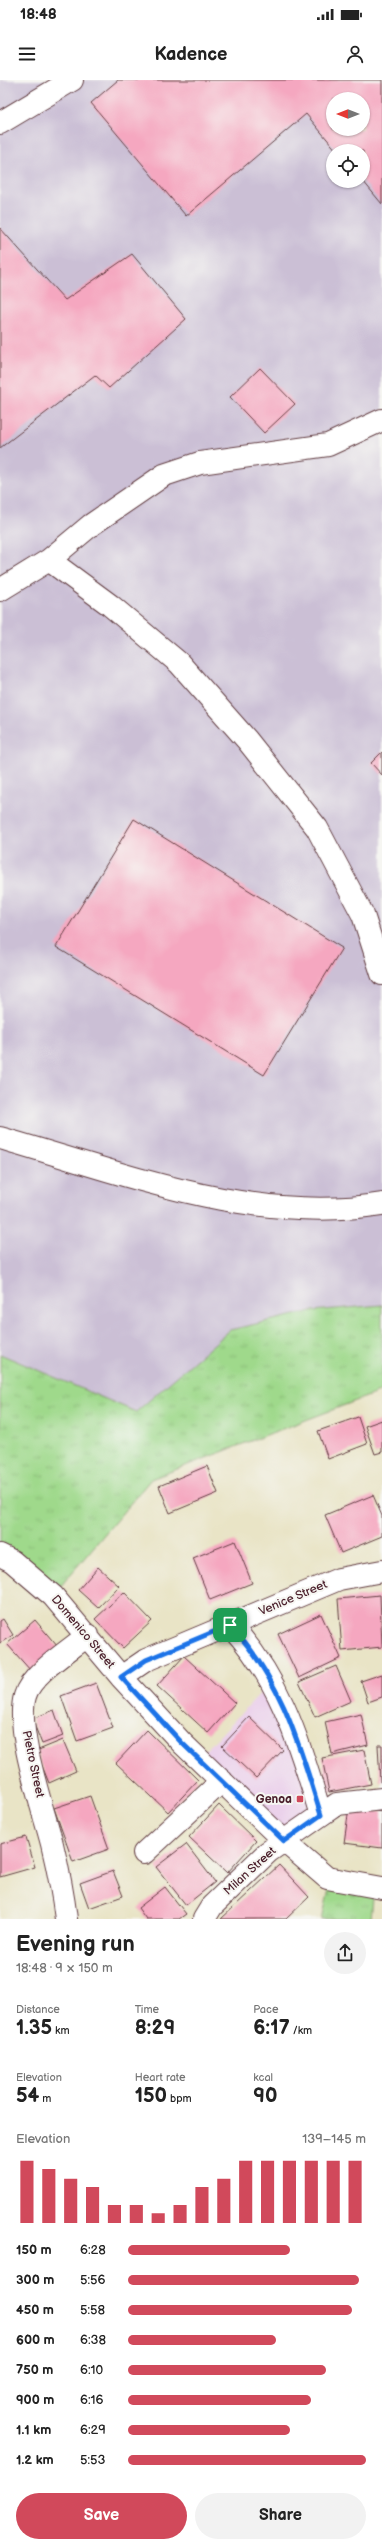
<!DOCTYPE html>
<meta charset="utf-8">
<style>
body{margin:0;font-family:"Balsamiq Sans",sans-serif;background:#f2f2f2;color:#222;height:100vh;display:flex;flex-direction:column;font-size:15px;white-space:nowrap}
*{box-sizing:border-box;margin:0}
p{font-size:13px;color:#767676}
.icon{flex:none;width:22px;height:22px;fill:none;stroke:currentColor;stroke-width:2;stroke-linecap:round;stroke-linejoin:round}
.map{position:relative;height:1839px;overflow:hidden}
.drawer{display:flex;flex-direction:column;background:#fff;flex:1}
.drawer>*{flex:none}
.needle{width:26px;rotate:270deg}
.controls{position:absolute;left:326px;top:12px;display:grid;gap:8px}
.controls a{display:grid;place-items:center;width:44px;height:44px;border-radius:50%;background:#fff;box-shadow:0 1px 3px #0004;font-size:20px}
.pin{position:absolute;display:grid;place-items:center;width:34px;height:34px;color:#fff;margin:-17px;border-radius:8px;box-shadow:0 2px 6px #0006}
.round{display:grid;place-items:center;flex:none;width:42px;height:42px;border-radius:21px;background:#f2f2f2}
.overview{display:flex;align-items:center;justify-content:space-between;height:68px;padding:0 16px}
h1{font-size:22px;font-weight:800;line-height:30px}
.figures{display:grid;grid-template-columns:repeat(3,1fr);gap:6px;height:68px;padding:4px 16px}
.figures div{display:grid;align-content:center}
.figures b{font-size:20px;font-weight:800}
.figures small{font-size:11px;font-weight:400}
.figures p{font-size:11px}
.chart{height:112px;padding:8px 16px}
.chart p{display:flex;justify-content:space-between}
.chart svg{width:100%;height:72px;margin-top:4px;stroke:#d1495b;stroke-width:6}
.button{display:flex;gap:8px;margin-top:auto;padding:8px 16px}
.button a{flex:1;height:46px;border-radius:24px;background:#d1495b;color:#fff;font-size:16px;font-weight:800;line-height:46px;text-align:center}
.button a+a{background:#f2f2f2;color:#222}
ul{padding:0 16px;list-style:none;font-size:13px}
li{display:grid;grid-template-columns:64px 48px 1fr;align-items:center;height:30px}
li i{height:10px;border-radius:5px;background:#d1495b}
.status{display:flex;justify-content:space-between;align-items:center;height:28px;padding:0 20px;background:#fff;direction:ltr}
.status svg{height:11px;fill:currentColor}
header{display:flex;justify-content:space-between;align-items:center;height:52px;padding:0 16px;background:#fff;font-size:18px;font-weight:800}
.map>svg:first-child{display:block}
</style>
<div class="status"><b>18:48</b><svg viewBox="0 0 49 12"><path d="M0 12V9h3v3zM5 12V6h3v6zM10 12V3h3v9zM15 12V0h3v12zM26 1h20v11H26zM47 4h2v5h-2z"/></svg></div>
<header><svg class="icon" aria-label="menu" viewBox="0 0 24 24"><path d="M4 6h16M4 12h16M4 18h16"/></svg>Kadence<svg class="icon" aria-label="person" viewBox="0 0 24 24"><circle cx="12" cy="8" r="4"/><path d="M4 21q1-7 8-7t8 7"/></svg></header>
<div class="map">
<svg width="382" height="1839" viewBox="0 0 382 1839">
<defs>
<pattern id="grass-tufts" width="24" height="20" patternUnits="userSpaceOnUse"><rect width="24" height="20" fill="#9fd98b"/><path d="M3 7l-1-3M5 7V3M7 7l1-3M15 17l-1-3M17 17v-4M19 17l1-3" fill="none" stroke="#8aba78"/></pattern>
</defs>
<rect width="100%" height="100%" fill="#f6f6f2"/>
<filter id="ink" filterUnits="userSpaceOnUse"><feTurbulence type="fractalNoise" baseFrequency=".025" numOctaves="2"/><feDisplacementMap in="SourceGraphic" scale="8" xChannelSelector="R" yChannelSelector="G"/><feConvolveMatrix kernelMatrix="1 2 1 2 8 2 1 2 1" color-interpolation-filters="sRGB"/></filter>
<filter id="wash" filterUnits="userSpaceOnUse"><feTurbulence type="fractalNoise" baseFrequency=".012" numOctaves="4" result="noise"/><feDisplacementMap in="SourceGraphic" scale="16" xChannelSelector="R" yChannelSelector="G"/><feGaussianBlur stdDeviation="0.9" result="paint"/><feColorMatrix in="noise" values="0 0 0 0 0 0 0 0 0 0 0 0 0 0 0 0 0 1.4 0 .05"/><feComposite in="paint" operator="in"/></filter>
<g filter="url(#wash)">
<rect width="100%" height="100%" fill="#e9e4c6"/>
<path fill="#ebd1eb" d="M270,1603L318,1732L284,1755L201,1675Z"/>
<path fill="#cbbfd5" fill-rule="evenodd" d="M0,0H382V1225L312,1231L230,1250L136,1332L0,1274ZM333,19H363V49H333ZM333,71H363V101H333Z"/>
<path fill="url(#grass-tufts)" stroke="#747c5b" d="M382,1225V1311L151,1399L54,1514L0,1472V1274L136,1332L230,1250L312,1231Z
M331,1801L374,1809L371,1839H322Z"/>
<g id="blocks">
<path fill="#f5a7c0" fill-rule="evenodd" d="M118,0H382V124L363,101V71H337L306,34L186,136L91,23ZM333,19H363V49H333Z
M0,148L65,220L132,174L186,239L109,308L95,295L0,368Z
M260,288L295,324L264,353L230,317Z
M382,672V695L371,683Z
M134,739L342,868L264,995L56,867Z
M358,1337L367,1364L328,1379L318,1351Z
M382,1340V1372L375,1374L365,1346Z
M207,1386L218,1413L170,1433L159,1406Z
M373,1415L382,1436V1456L341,1473L325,1435Z
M235,1461L252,1503L210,1520L193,1478Z
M98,1487L119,1506L98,1528L78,1510Z
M124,1512L152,1541L123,1568L95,1539Z
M380,1515L382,1567L342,1571L338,1519Z
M321,1534L341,1578L299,1598L278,1554Z
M3,1539L13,1555L0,1563V1541Z
M35,1540L58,1567L31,1591L7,1564Z
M184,1576L235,1623L208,1653L157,1606Z
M336,1586L351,1621L315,1637L299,1602Z
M382,1594V1617L368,1622L361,1601Z
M96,1603L113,1648L77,1661L61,1616Z
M54,1630L63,1656L42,1664L32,1639Z
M361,1634L368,1665L332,1674L325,1642Z
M249,1637L283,1670L256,1698L222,1666Z
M147,1650L198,1700L168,1732L116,1683Z
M63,1660L76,1691L49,1703L36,1671Z
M378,1665H382V1702H380Z
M364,1670L371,1704L329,1712L322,1678Z
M90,1716L109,1769L73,1782L54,1728Z
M219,1725L256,1761L227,1793L189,1757Z
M349,1728L382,1732V1768L344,1763Z
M26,1757L35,1787L0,1797V1764Z
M186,1764L215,1802L186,1825L156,1787Z
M279,1785L309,1817L286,1839H221Z
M113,1791L123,1816L89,1828L80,1803Z
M165,1807L186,1834L179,1839H146L138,1828Z"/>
</g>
</g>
<g filter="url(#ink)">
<use href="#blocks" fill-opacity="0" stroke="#623d42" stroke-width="1"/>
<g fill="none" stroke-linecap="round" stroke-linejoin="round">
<g stroke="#623d42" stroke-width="24">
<path id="minor" d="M0,43L72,0
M49,480L110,525L179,583L247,660L317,748L363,835L382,894
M0,510L49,480L91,445L164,395L200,383L328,365L382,340
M0,1058C123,1093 252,1145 382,1124
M0,1475L12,1481L53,1516L121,1597L182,1663L284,1761L327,1798L382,1808
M230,1545C282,1600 299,1664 321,1735
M121,1597L146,1580L339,1499L382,1491
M144,1773L222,1701
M66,1839C63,1814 58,1789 52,1764C43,1728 15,1650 25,1616C31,1594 70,1570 88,1555
M204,1839L212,1826L268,1772L321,1735L337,1724L382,1719"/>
</g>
<use href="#minor" stroke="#fff" stroke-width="22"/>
</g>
</g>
<g fill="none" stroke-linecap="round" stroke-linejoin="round" filter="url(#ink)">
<g stroke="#fff" stroke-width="8">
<path id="route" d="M230,1545C282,1600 299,1664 321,1735L284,1761L182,1663L121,1597L146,1580Z"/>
</g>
<use href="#route" stroke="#1a73e8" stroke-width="5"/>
</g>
<rect fill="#d1495b" stroke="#f6f6f2" stroke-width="1.5" x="296" y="1715" width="8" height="8" rx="2"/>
<g text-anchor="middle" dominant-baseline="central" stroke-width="4" stroke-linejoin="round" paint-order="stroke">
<g font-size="12" fill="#4a1f2b" stroke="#f6f6f2">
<text transform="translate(293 1518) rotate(-23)">Venice Street</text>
<text transform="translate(83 1552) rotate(50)">Domenico Street</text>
<text transform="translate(33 1684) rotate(78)">Pietro Street</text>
<text transform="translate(250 1791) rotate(-42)">Milan Street</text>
</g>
<g font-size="12" font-weight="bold" fill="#4a1f2b" stroke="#f6f6f2" text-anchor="end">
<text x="292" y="1719">Genoa</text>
</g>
</g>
</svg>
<div class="controls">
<a><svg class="needle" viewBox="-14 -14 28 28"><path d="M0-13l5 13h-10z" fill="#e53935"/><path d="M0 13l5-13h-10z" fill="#767676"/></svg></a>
<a><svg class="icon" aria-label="locate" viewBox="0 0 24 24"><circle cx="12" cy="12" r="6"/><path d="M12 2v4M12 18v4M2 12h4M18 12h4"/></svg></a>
</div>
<div class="pin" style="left:230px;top:1545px;background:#1e9e55"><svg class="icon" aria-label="arrive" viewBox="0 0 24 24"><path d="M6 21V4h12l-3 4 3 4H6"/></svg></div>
</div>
<section class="drawer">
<div class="overview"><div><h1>Evening run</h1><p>18:48 · 9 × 150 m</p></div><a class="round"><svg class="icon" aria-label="share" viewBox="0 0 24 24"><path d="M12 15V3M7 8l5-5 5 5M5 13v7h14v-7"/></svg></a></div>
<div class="figures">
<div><p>Distance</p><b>1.35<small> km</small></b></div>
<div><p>Time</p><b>8:29</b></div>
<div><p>Pace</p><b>6:17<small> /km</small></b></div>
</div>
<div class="figures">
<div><p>Elevation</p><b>54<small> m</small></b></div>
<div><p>Heart rate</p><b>150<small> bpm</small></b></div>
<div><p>kcal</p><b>90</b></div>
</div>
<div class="chart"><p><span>Elevation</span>139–145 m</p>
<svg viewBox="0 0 160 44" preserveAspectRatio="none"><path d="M5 44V6M15 44V11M25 44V17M35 44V22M45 44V33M55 44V33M65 44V38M75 44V33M85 44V22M95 44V17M105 44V6M115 44V6M125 44V6M135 44V6M145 44V6M155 44V6"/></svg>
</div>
<ul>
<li><b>150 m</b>6:28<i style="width:68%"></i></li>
<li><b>300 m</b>5:56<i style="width:97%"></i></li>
<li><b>450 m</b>5:58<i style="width:94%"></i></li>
<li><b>600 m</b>6:38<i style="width:62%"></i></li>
<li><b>750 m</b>6:10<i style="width:83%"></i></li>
<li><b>900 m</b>6:16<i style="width:77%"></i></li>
<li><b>1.1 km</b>6:29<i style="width:68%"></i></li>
<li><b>1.2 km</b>5:53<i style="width:100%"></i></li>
</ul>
<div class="button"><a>Save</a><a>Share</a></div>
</section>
